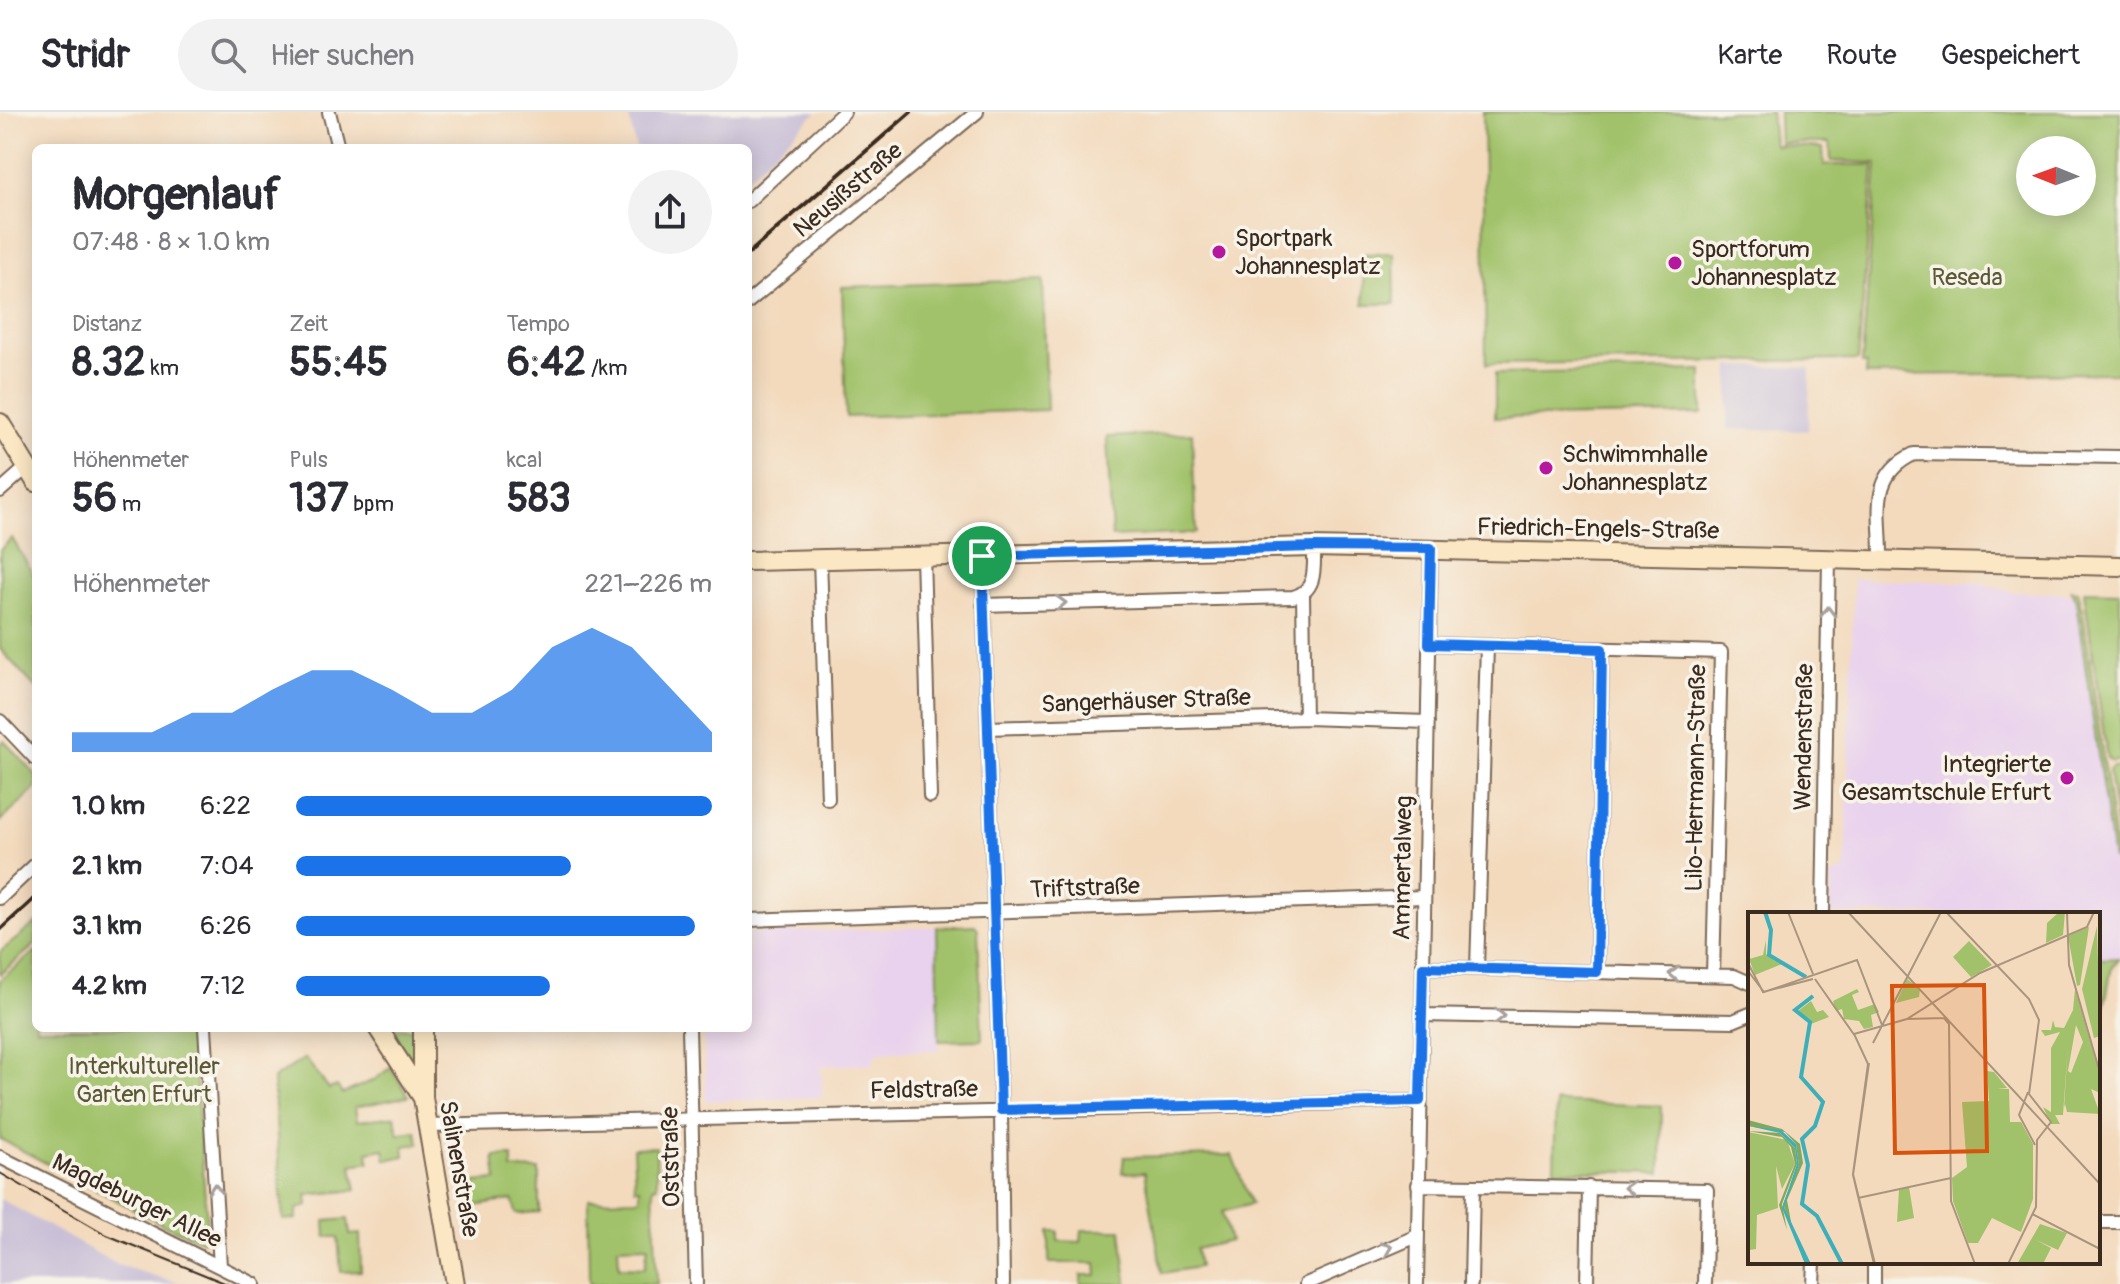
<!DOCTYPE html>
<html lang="de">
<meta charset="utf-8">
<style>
body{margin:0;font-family:Pangolin,sans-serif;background:#f2f2f3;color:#2b2b33;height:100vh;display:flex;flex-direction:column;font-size:30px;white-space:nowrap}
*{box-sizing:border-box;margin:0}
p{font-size:26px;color:#7c7c81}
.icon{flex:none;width:44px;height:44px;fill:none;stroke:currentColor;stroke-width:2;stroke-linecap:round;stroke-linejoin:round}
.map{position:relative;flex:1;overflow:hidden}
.side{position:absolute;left:32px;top:32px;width:720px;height:888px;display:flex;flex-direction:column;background:#fff;border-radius:12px;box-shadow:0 4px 20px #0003}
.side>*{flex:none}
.needle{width:52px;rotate:271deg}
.buttons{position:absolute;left:2016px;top:24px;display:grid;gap:16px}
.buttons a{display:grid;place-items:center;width:80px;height:80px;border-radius:50%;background:#fff;box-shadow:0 4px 20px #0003;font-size:40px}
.pin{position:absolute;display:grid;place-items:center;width:68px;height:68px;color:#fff;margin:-34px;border:4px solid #fff;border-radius:50%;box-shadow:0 2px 8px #0007}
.round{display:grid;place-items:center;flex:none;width:84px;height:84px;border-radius:42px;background:#f2f2f3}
.overview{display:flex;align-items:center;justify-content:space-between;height:136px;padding:0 40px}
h1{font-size:44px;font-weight:800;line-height:60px}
.stats{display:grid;grid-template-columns:repeat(3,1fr);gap:12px;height:136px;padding:8px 40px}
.stats div{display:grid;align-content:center}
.stats b{font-size:40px;font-weight:800}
.stats small{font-size:22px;font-weight:400}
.stats p{font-size:22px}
.chart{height:224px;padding:16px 40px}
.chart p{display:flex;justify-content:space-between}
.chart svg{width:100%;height:144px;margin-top:8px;fill:#1a73e8;opacity:.7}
ul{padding:0 40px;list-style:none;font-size:26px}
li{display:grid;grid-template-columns:128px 96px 1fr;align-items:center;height:60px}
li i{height:20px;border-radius:10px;background:#1a73e8}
header{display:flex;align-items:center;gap:48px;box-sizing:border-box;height:112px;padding:0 40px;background:#fff;border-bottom:2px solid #e1e1e2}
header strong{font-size:38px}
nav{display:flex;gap:44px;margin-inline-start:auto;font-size:28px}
.search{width:560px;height:72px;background:#f2f2f3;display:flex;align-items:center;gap:20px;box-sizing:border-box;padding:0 28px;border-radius:44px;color:#7c7c81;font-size:30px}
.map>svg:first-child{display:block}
</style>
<header>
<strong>Stridr</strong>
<div class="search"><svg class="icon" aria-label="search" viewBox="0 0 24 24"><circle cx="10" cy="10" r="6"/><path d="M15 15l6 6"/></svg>Hier suchen</div>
<nav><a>Karte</a><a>Route</a><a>Gespeichert</a></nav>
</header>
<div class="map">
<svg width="2120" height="1172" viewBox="0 0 2120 1172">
<rect width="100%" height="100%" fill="#f7f3e8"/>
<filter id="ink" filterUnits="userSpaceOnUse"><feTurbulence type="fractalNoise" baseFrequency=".0125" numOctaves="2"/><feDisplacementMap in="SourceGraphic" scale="16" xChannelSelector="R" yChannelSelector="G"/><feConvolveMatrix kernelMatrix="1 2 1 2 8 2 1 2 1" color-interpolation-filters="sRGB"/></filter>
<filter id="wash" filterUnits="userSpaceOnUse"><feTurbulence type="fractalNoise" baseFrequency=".006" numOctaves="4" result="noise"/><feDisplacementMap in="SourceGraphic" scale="32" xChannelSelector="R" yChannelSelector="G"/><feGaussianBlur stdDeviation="1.8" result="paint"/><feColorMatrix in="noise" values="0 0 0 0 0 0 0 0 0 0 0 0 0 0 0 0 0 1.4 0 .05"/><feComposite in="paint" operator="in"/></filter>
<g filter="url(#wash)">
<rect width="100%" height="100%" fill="#f3dabd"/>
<path fill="#e9d2ed" d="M1854,467L1980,471L2012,480L2075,482L2120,799V846L2098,847V802H1830L1832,762L1845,759Z
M937,815L939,938L875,941L874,952L821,954L822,985L706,989L704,916H748V821Z"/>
<path fill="#c9bfd7" d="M628,0H817L748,65V36H636Z
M1730,254L1810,256L1808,319L1728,317Z
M0,1087L118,1153L182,1172H0Z"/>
<path fill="#a1c26b" stroke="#6e7644" stroke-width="2" fill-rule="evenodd" d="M1483,0H1771L1774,33L1823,36L1824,53H1874L1858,248L1486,252Z
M1779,0H2120V261L1866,263L1867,252H1862L1877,51L1831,49L1830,31H1780ZM2082,38V90H2030V38Z
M1394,141L1395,192H1364V142Z
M1043,168L1047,298L846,305L842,175Z
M1702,258V302L1495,306V262Z
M1192,321L1196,421L1112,425L1107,325Z
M12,426L36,467V576L0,537V438Z
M2071,478L2077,479L2083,502L2117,748H2113L2076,489Z
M2084,479L2120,480V648L2112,650L2107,646Z
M4,629L36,663V676L0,710V633Z
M2112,655H2120V736L2109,659Z
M36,811V832L0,862V840Z
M975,813L978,817L982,928L939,929L937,815Z
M36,839V916H192L208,1125L202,1129L162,1112L0,1027V868Z
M2120,846L2112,854L2104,897H2098V847Z
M393,916L415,917L414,949L393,924L397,921Z
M305,946L329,977L337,974L342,982L374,968L390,956L409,984L355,995L357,1009L395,1004L398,1022L416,1019L419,1032L404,1034L405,1044L386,1048L384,1037L368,1040L369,1050L352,1053L356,1078L307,1083L308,1094L297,1097V1107L283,1108L273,967Z
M1556,990L1662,994L1661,1061L1554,1058Z
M656,1035L657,1074L653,1075L657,1172H589L588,1088L640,1087V1076H635L633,1036ZM648,1134L645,1156L619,1155L618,1135Z
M1232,1043L1251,1092L1222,1100L1230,1129L1196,1137L1199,1155L1162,1161L1145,1060L1122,1061L1124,1045Z
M512,1044V1057L539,1058V1100L516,1102L513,1088L474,1094L472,1077L475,1070L497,1068L494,1045Z
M348,1107L350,1123L360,1122L361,1159L341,1160L338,1125H326L325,1109Z
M1082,1118H1121L1127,1172H1081V1163H1097L1096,1151H1049V1119H1058V1129L1081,1130Z"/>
</g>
<g filter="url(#ink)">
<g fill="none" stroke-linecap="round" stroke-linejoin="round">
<g stroke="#7b6856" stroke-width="16">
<path id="street" d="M329,0L338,36
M748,89L844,0
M748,190L977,0
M0,379L27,355
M923,444L930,684
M982,444L1001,998L1003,1172
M820,446L828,687
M1881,449C1882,403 1867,364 1914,342L2120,345
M1303,483L1305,606
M983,493L1293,485C1317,479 1314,456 1314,435
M1429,532L1721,540L1713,863
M0,609L36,647
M988,616L1305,606L1428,610
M0,786L36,752
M1823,802L1829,448
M748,808L1424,785
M1423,855L1734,864L1750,871
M1477,856L1487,534
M1597,860L1602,537
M1422,903L1733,909L1750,902
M205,916L220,1154
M689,916L696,1172
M428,1014L1420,989
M0,1045L254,1172
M1418,1073L1707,1078L1705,1172
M2098,1110H2120
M1306,1172L1417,1124
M1417,1172L1431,436
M1471,1172L1473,1074
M1587,1172L1589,1075
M1813,1172L1814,1150
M1874,1172V1150"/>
</g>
<g stroke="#7b6856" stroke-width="22">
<path id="secondary" d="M0,311L36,370
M748,449L1314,435L2120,454
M378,916L423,986L455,1172
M423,916V986"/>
</g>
<use href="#street" stroke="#fff" stroke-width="12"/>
<use href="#secondary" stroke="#fbe7c3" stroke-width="18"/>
<path stroke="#3b2a1e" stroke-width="2" d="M0,1061L107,1123L227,1172"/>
<path stroke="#3b2a1e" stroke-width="4" d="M748,142L911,0
M0,818L36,785"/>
</g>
<defs><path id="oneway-chevron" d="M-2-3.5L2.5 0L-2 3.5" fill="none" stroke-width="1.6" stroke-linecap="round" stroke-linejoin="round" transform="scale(2)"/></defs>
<g stroke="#a79f9a">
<use href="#oneway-chevron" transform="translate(1061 491) rotate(-2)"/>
<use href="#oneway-chevron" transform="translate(1828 500) rotate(-89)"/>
<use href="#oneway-chevron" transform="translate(1674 862) rotate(-178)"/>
<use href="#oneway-chevron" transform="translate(1500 904) rotate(1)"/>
<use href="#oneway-chevron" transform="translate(1629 1076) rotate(-178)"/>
<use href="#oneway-chevron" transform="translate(215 1077) rotate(-94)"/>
<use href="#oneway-chevron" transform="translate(1387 1136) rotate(-22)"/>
</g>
</g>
<g fill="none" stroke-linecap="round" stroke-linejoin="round" filter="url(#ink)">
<g stroke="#fff" stroke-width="16">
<path id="route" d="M1314,435L1431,436L1429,532L1602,537L1597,860L1423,855L1420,989L1001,998L982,444Z"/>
</g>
<use href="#route" stroke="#1a73e8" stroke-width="10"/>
</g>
<g fill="#b5179e" stroke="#f7f3e8" stroke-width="3">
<circle cx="1219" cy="140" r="8"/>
<circle cx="1675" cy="151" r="8"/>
<circle cx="1546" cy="356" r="8"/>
<circle cx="2067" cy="666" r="8"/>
</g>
<g text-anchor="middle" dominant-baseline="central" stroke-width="7" stroke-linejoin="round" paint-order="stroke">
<g font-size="24" fill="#3b2a1e" stroke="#f7f3e8">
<text transform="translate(848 78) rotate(-40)">Neusißstraße</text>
<text transform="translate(1598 417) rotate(1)">Friedrich-Engels-Straße</text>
<text transform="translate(1146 589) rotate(-2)">Sangerhäuser Straße</text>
<text transform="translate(1804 625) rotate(-89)">Wendenstraße</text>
<text transform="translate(1696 666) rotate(-89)">Lilo-Herrmann-Straße</text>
<text transform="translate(1403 756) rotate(-89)">Ammertalweg</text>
<text transform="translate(1085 776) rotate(-2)">Triftstraße</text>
<text transform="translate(924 978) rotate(-1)">Feldstraße</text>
<text transform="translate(671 1045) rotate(-91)">Oststraße</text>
<text transform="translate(459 1057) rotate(80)">Salinenstraße</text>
<text transform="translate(137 1089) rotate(26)">Magdeburger Allee</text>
</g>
<g font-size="24" fill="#3b2a1e" stroke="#f7f3e8" text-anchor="start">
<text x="1235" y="126">Sportpark<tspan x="1235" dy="28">Johannesplatz</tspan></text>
<text x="1691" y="137">Sportforum<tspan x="1691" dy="28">Johannesplatz</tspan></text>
<text x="1562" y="342">Schwimmhalle<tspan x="1562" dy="28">Johannesplatz</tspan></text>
<text x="2051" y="652" text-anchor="end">Integrierte<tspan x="2051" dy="28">Gesamtschule Erfurt</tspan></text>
</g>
<g font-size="24" fill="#5a5835" stroke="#f7f3e8">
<text x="1967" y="165">Reseda</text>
<text x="144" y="954">Interkultureller<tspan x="144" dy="28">Garten Erfurt</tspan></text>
</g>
</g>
<g transform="translate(1748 800)">
<rect width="352" height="352" fill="#f3dabd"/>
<path d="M311,0H317L315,23L298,31L299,11ZM349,14L352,124L346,126L334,77ZM341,15L332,73L329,74L320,24ZM18,28V42L34,52L7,63L1,47L15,43ZM221,29L244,53L223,65L205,45ZM159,67L172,77L171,85L148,91ZM109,77L111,80L104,83L110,98L127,92L131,100L123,103L125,115L116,117L111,109L96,107L94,97L88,99L85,89ZM327,77L352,163V181L343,177L352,202L319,200L317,192L316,196L320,133L315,203H307L312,212H303L295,195L303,200V136L312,120L297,124L293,118H303L305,108L307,115L316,116L325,98ZM328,113L335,130L323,161L320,159ZM63,89L69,100L75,98L81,105L63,112L50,99ZM239,159L246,160L259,176L249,177H261L262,210H273L285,232V287L273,320L244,306L230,331H220L205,289L204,266L219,255L214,190L241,189ZM0,220L39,228L47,252L34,277L28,254L30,296L9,303L8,337L1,338ZM161,275L166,306L149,310L151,278ZM292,312L319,321L310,338L288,328L303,336L295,352H269Z" fill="#a1c26b" fill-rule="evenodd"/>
<path d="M0,208L34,217L52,232L55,251L39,288L44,315L35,292L51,253L48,232L37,220L0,214ZM0,219L32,221L47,236L49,252L34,292L39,318L31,293L47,252L43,235L34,225Z" fill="#80a85f"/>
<path d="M1,214L33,218L48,232L51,253L36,295L63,352H57L34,296L49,252L47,236L32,221Z" fill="#3eafb9"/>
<path fill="none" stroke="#3eafb9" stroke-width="4" d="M17,0L23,18L21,43L58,65M65,84L47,98L62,110L53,165L75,190L67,214L54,227L60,253L54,292L69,304L94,352"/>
<path fill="none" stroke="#a9947d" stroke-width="2" d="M40,0L65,62M100,0L352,272M198,0L281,87L291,108L281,182L303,210L289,228L288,295L260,352M319,0L321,53L352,161M0,51L15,80L65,67M0,59L16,80L109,48L134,113M67,67L107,124L120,152M159,107L196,106L201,112L203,289L227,352M106,122L159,107L232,61L339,15L346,0M125,131L193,0M121,151L105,263L126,352M120,152L105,262L127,352M280,180L271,203L287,233M110,286L203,266M284,302L352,337"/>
<path fill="#d7540e" fill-opacity="0.15" stroke="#d7540e" stroke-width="4" d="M236,73L239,239L147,241L144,74Z"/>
<rect width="352" height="352" fill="none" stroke="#3b2a1e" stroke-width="4"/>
</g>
</svg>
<div class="buttons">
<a><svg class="needle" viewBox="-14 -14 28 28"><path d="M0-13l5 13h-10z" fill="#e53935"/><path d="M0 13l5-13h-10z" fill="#7c7c81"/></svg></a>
</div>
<div class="pin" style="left:982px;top:444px;background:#1e9e55"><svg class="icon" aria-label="arrive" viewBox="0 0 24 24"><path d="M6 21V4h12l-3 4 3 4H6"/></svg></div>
<section class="side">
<div class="overview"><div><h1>Morgenlauf</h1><p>07:48 · 8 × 1.0 km</p></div><a class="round"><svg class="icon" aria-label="share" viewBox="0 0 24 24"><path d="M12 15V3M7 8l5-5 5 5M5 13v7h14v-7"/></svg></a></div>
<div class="stats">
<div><p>Distanz</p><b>8.32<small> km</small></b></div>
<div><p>Zeit</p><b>55:45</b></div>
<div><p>Tempo</p><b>6:42<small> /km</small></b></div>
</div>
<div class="stats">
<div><p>Höhenmeter</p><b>56<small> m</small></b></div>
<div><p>Puls</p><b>137<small> bpm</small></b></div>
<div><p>kcal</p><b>583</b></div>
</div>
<div class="chart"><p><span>Höhenmeter</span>221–226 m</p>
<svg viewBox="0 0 160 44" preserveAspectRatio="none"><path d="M0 44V38L10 38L20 38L30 32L40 32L50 25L60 19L70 19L80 25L90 32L100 32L110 25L120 12L130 6L140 12L150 25L160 38V44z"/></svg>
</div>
<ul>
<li><b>1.0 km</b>6:22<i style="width:100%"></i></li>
<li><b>2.1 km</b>7:04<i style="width:66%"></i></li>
<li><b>3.1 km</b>6:26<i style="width:96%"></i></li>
<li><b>4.2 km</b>7:12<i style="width:61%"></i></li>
</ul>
</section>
</div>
